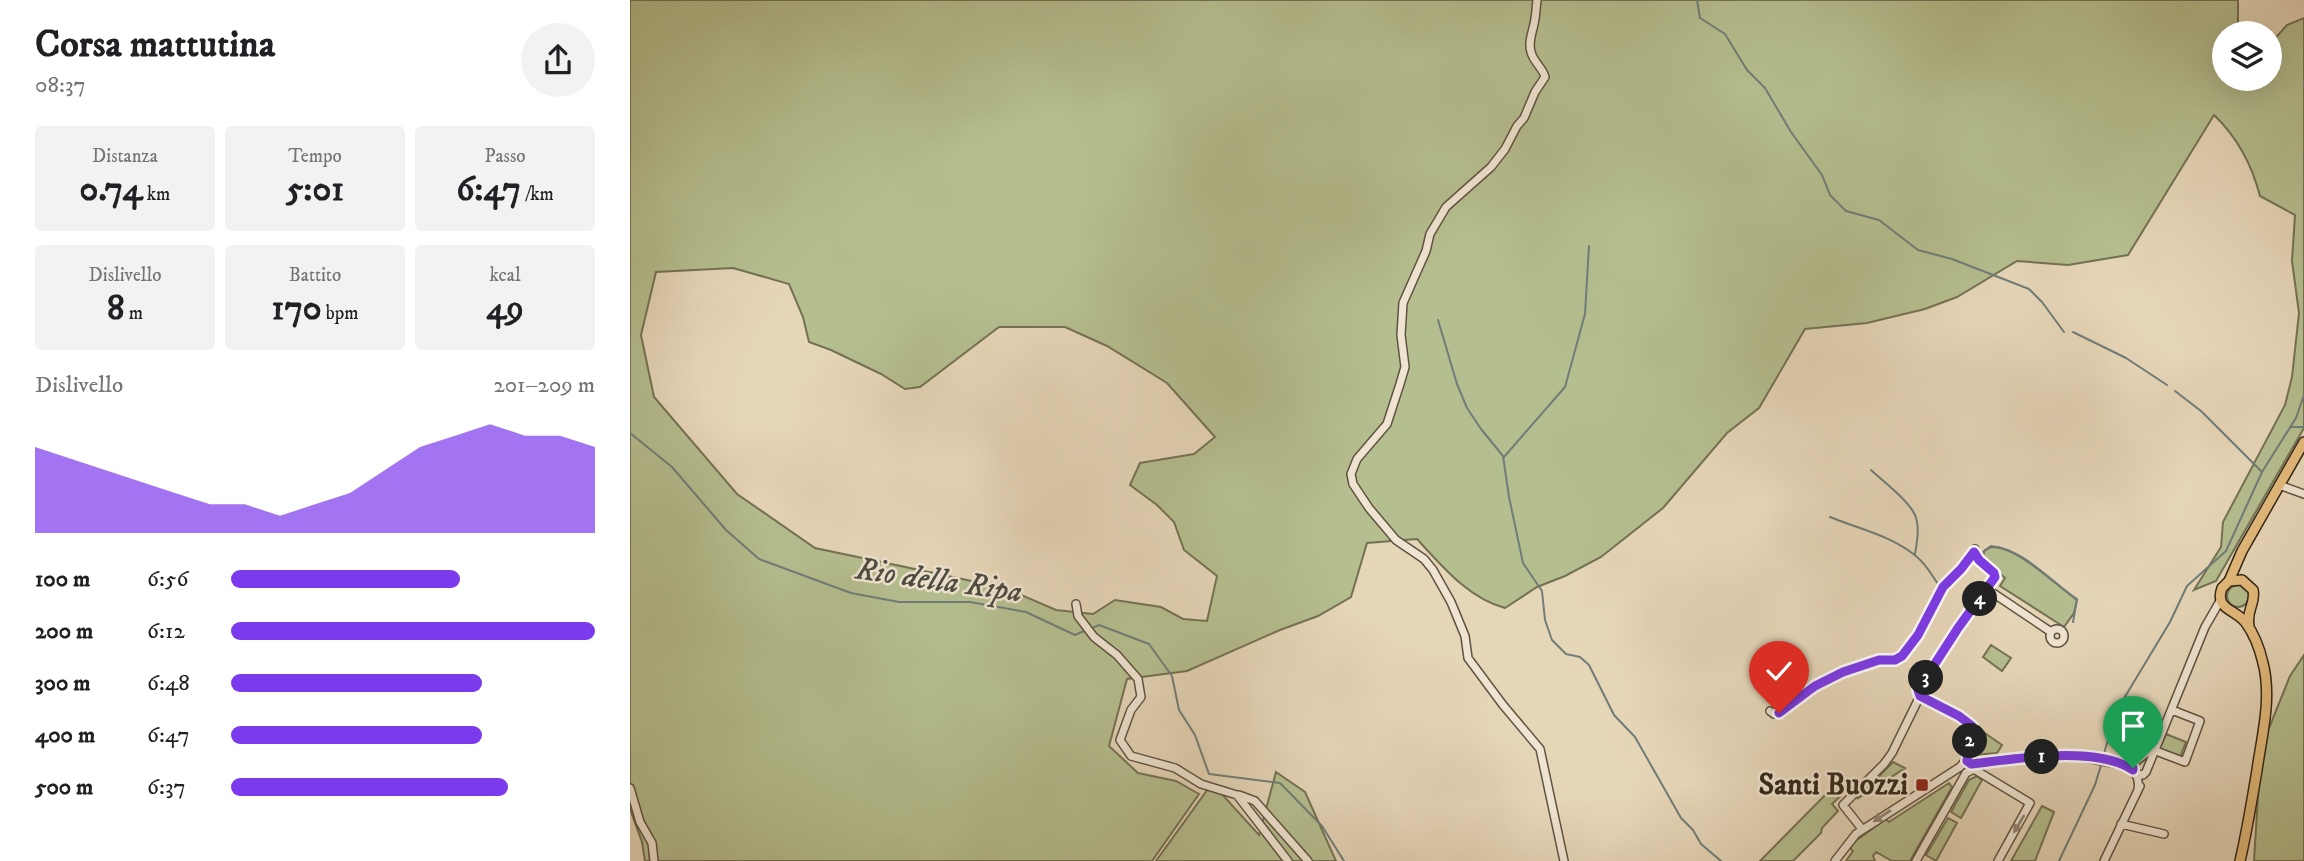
<!DOCTYPE html>
<html lang="it">
<meta charset="utf-8">
<style>
body{margin:0;font-family:"IM FELL DW Pica",serif;background:#f2f2f2;color:#202124;height:100vh;display:flex;flex-direction:column;font-size:26px;white-space:nowrap}
*{box-sizing:border-box;margin:0}
p{font-size:23px;color:#757577}
.icon{flex:none;width:38px;height:38px;fill:none;stroke:currentColor;stroke-width:2;stroke-linecap:round;stroke-linejoin:round}
.map{position:relative;flex:1;overflow:hidden}
.panel{display:flex;flex-direction:column;background:#fff;width:630px}
.panel>*{flex:none}
.fabs{position:absolute;left:1582px;top:21px;display:grid;gap:14px}
.fabs a{display:grid;place-items:center;width:70px;height:70px;border-radius:50%;background:#fff;box-shadow:0 7px 28px #0002;font-size:35px}
.pin{position:absolute;display:grid;place-items:center;width:60px;height:60px;color:#fff;margin:-72px -30px;border-radius:50% 50% 50% 0;rotate:-45deg;box-shadow:0 0 7px #0007}
.pin .icon{rotate:45deg}
.km{position:absolute;width:35px;height:35px;margin:-18px;border-radius:50%;background:#222;color:#fff;font-size:19px;line-height:35px;text-align:center}
.round{display:grid;place-items:center;flex:none;width:74px;height:74px;border-radius:37px;background:#f2f2f2}
.headline{display:flex;align-items:center;justify-content:space-between;height:119px;padding:0 35px}
h1{font-size:38px;font-weight:800;line-height:52px}
.metrics{display:grid;grid-template-columns:repeat(3,1fr);gap:10px;height:119px;padding:7px 35px}
.metrics div{display:grid;align-content:center;border-radius:7px;background:#f2f2f2;text-align:center}
.metrics b{font-size:35px;font-weight:800}
.metrics small{font-size:19px;font-weight:400}
.metrics p{font-size:19px}
.chart{height:196px;padding:14px 35px}
.chart p{display:flex;justify-content:space-between}
.chart svg{width:100%;height:126px;margin-top:7px;fill:#7c3aed;opacity:.7}
ul{padding:0 35px;list-style:none;font-size:23px}
li{display:grid;grid-template-columns:112px 84px 1fr;align-items:center;height:52px}
li i{height:18px;border-radius:9px;background:#7c3aed}
main{display:flex;flex:1;min-height:0}
.map>svg:first-child{display:block}
</style>
<main>
<section class="panel">
<div class="headline"><div><h1>Corsa mattutina</h1><p>08:37</p></div><a class="round"><svg class="icon" aria-label="share" viewBox="0 0 24 24"><path d="M12 15V3M7 8l5-5 5 5M5 13v7h14v-7"/></svg></a></div>
<div class="metrics">
<div><p>Distanza</p><b>0.74<small> km</small></b></div>
<div><p>Tempo</p><b>5:01</b></div>
<div><p>Passo</p><b>6:47<small> /km</small></b></div>
</div>
<div class="metrics">
<div><p>Dislivello</p><b>8<small> m</small></b></div>
<div><p>Battito</p><b>170<small> bpm</small></b></div>
<div><p>kcal</p><b>49</b></div>
</div>
<div class="chart"><p><span>Dislivello</span>201–209 m</p>
<svg viewBox="0 0 160 44" preserveAspectRatio="none"><path d="M0 44V14L10 18L20 22L30 26L40 30L50 34L60 34L70 38L80 34L90 30L100 22L110 14L120 10L130 6L140 10L150 10L160 14V44z"/></svg>
</div>
<ul>
<li><b>100 m</b>6:56<i style="width:63%"></i></li>
<li><b>200 m</b>6:12<i style="width:100%"></i></li>
<li><b>300 m</b>6:48<i style="width:69%"></i></li>
<li><b>400 m</b>6:47<i style="width:69%"></i></li>
<li><b>500 m</b>6:37<i style="width:76%"></i></li>
</ul>
</section>
<div class="map">
<svg width="1674" height="861" viewBox="0 0 1674 861">
<rect width="100%" height="100%" fill="#e6d6b8"/>
<filter id="stains"><feTurbulence type="fractalNoise" baseFrequency=".00286" numOctaves="4"/><feColorMatrix values="0 0 0 0 .2 0 0 0 0 .09 0 0 0 0 .02 0 0 0 .5 -.17"/></filter>
<radialGradient id="worn" r=".72"><stop offset=".6" stop-color="#630" stop-opacity="0"/><stop offset="1" stop-color="#630" stop-opacity=".3"/></radialGradient>
<path fill="#b5be8f" stroke="#747254" stroke-width="2" fill-rule="evenodd" d="M0,0H1608V33H1594V79H1640V44L1657,25L1674,18V428L1586,581L1564,590L1591,547L1593,522L1655,405L1662,377L1669,313L1662,261L1665,215L1630,196C1622,165 1606,136 1584,115L1498,255L1438,265L1387,261L1327,297L1295,309L1237,323L1175,329L1129,408L1097,433L1033,508L971,557L935,576L907,587L875,608C838,598 812,566 787,539L737,543L721,597L688,616L650,630L557,671L497,679L479,746L508,773L546,781L569,794L522,861H15L12,842L0,809ZM103,268L159,284L173,317L179,342L201,350L251,374L275,389L290,387L369,327H435L477,346L537,383L585,437L564,454L510,463L500,485L527,505L544,522L554,550L587,576L577,621L553,619L531,607L485,600L463,614L426,610L375,588L185,548L107,494L24,397L11,335L26,272Z
M1361,547C1387,546 1425,584 1447,600L1444,613L1434,627L1370,586L1375,578L1352,558L1355,550Z
M1597 596a11 11 0 1 1 22 0a11 11 0 1 1-22 0Z
M1361,645L1381,658L1372,671L1353,657Z
M1674,655V861H1624L1631,748L1660,676Z
M1349,729L1372,745L1367,753L1345,755Z
M1536,734L1556,742L1550,757L1529,749Z
M1263,762L1275,768L1227,799Z
M646,772L675,792L706,861H526L578,789L591,793L629,835Z
M1347,776L1352,780L1331,818L1321,812L1339,780Z
M1209,781L1217,790L1202,804L1208,811L1192,828L1191,833L1163,861H1130Z
M1319,783L1322,787L1280,861H1262L1246,852L1243,856L1245,861H1216L1223,851L1220,848L1224,842L1256,819L1259,822Z
M1412,806L1424,812L1405,861H1381Z
M1318,818L1327,823L1306,861L1296,855Z"/>
<g fill="none" stroke-linecap="round" stroke-linejoin="round">
<path stroke="#707d79" stroke-width="2" d="M1067,0L1070,18L1095,34L1117,70L1135,88L1161,132L1192,175L1200,195L1216,211L1249,220L1288,250L1322,259L1399,289L1412,302L1434,332
M1674,81V88
M808,320L827,384L837,408L851,429L873,456L879,497L893,563L912,591L915,620L922,640L936,654L950,657L959,665L984,715L1005,737L1051,818L1063,830L1071,844L1091,861
M1443,332L1496,358L1537,385
M1545,391L1571,411L1631,471
M1661,427H1674
M0,433L42,467L96,530L129,559L221,593L269,602H340L396,612L445,635L454,631
M874,457L935,387L955,314L959,246
M1241,470C1253,481 1278,500 1285,515C1290,527 1287,542 1285,554
M1200,517C1229,529 1263,536 1287,557C1298,566 1303,578 1311,588
M1349,555L1361,546C1394,549 1421,582 1447,599L1443,622
M1335,570L1346,559
M462,628L469,625L519,644L542,676L549,710L565,735L579,774L650,783L692,826L714,861
M1473,757L1482,726L1493,700L1540,622L1557,586L1596,551L1632,472L1666,418L1674,395
M1429,861L1465,785L1472,762"/>
<g stroke="#605342" stroke-width="10">
<path id="minor" d="M907,0C906,8 906,16 904,24C902,34 898,42 901,52C904,63 913,68 915,77L905,92L894,118L887,126L875,149L861,167L816,207L800,234L796,251L773,303L771,335L775,367L770,384L757,424L727,459L721,474L723,484L739,508L766,540L794,559L803,570L821,602L835,636L838,658L873,705L910,749L934,861
M1649,485L1674,494
M1357,589L1421,632
M446,604L448,616L464,637L487,655L508,679L511,697L501,710L490,740L501,756L545,768L571,784L607,795L658,861
M1420 636a7 7 0 1 1 14 0a7 7 0 1 1-14 0Z
M1290,696L1330,716L1342,726L1337,761
M1140,711L1144,714H1149L1185,686L1213,672L1249,660H1265L1272,656L1288,635L1313,587L1331,569L1344,552
M1526,751L1555,762L1570,721L1542,710
M1342,768L1400,803L1368,861
M1503,770L1504,763L1525,746
M1506,774L1513,775L1516,772L1575,627L1590,601
M0,788L10,822L22,843L24,861
M609,795L625,801L678,861
M1491,824L1534,834
M1232,829L1213,805L1254,764L1262,753L1290,696L1288,690L1328,628L1365,577L1364,574L1345,556V549
M1205,861L1226,834L1330,767L1335,761L1341,764L1441,755L1497,766C1505,771 1510,779 1508,789
M1286,861L1336,773L1342,770V764
M1474,861L1510,786"/>
</g>
<g stroke="#33271a" stroke-width="12">
<path id="major" d="M1599,581L1612,551L1674,442
M1610,861C1617,831 1622,800 1627,770C1632,735 1642,698 1633,663C1630,650 1624,634 1616,623C1606,609 1584,610 1592,588L1599,581L1612,580L1623,590C1626,605 1616,608 1619,626"/>
</g>
<use href="#minor" stroke="#efe4d1" stroke-width="7"/>
<use href="#major" stroke="#e3bb7c" stroke-width="9"/>
</g>
<defs><path id="oneway-solid" d="M-6-.8H1V-3.2L6.5 0L1 3.2V.8H-6Z" transform="scale(1.75)"/></defs>
<g fill="#918676">
<use href="#oneway-solid" transform="translate(1252 816) rotate(147)"/>
<use href="#oneway-solid" transform="translate(1389 824) rotate(120)"/>
</g>
<g fill="none" stroke-linecap="round" stroke-linejoin="round">
<g stroke="#fff" stroke-width="14">
<path id="route" d="M1149,713L1185,686L1213,672L1249,660H1265L1272,656L1288,635L1313,587L1331,569L1344,552L1349,560L1364,573L1365,577L1328,628L1288,690L1290,696L1329,716L1342,726L1337,761L1341,764C1385,759 1466,745 1503,770V768"/>
</g>
<use href="#route" stroke="#7c3aed" stroke-width="9"/>
</g>
<rect fill="#8f2418" stroke="#efe4d1" stroke-width="2.5" x="1285" y="778" width="14" height="14" rx="3.5"/>
<g text-anchor="middle" dominant-baseline="central" stroke-width="5" stroke-linejoin="round" paint-order="stroke">
<g font-size="30" font-weight="bold" fill="#33271a" stroke="#efe4d1" text-anchor="end">
<text x="1278" y="785">Santi Buozzi</text>
</g>
<g font-size="32" font-style="italic" fill="#4c4b42" stroke="#efe4d1">
<text transform="translate(309 581) rotate(8)">Rio della Ripa</text>
</g>
</g>
<rect width="100%" height="100%" filter="url(#stains)"/>
<rect width="100%" height="100%" fill="url(#worn)"/>
</svg>
<div class="fabs">
<a><svg class="icon" aria-label="layers" viewBox="0 0 24 24"><path d="M12 4l9 5-9 5-9-5zM3 14l9 5 9-5"/></svg></a>
</div>
<div class="pin" style="left:1503px;top:768px;background:#1e9e55"><svg class="icon" aria-label="arrive" viewBox="0 0 24 24"><path d="M6 21V4h12l-3 4 3 4H6"/></svg></div>
<div class="pin" style="left:1149px;top:713px;background:#d93025"><svg class="icon" aria-label="check" viewBox="0 0 24 24"><path d="M5 12l5 5 9-10"/></svg></div>
<b class="km" style="left:1412px;top:757px">1</b>
<b class="km" style="left:1340px;top:741px">2</b>
<b class="km" style="left:1296px;top:678px">3</b>
<b class="km" style="left:1350px;top:599px">4</b>
</div>
</main>
